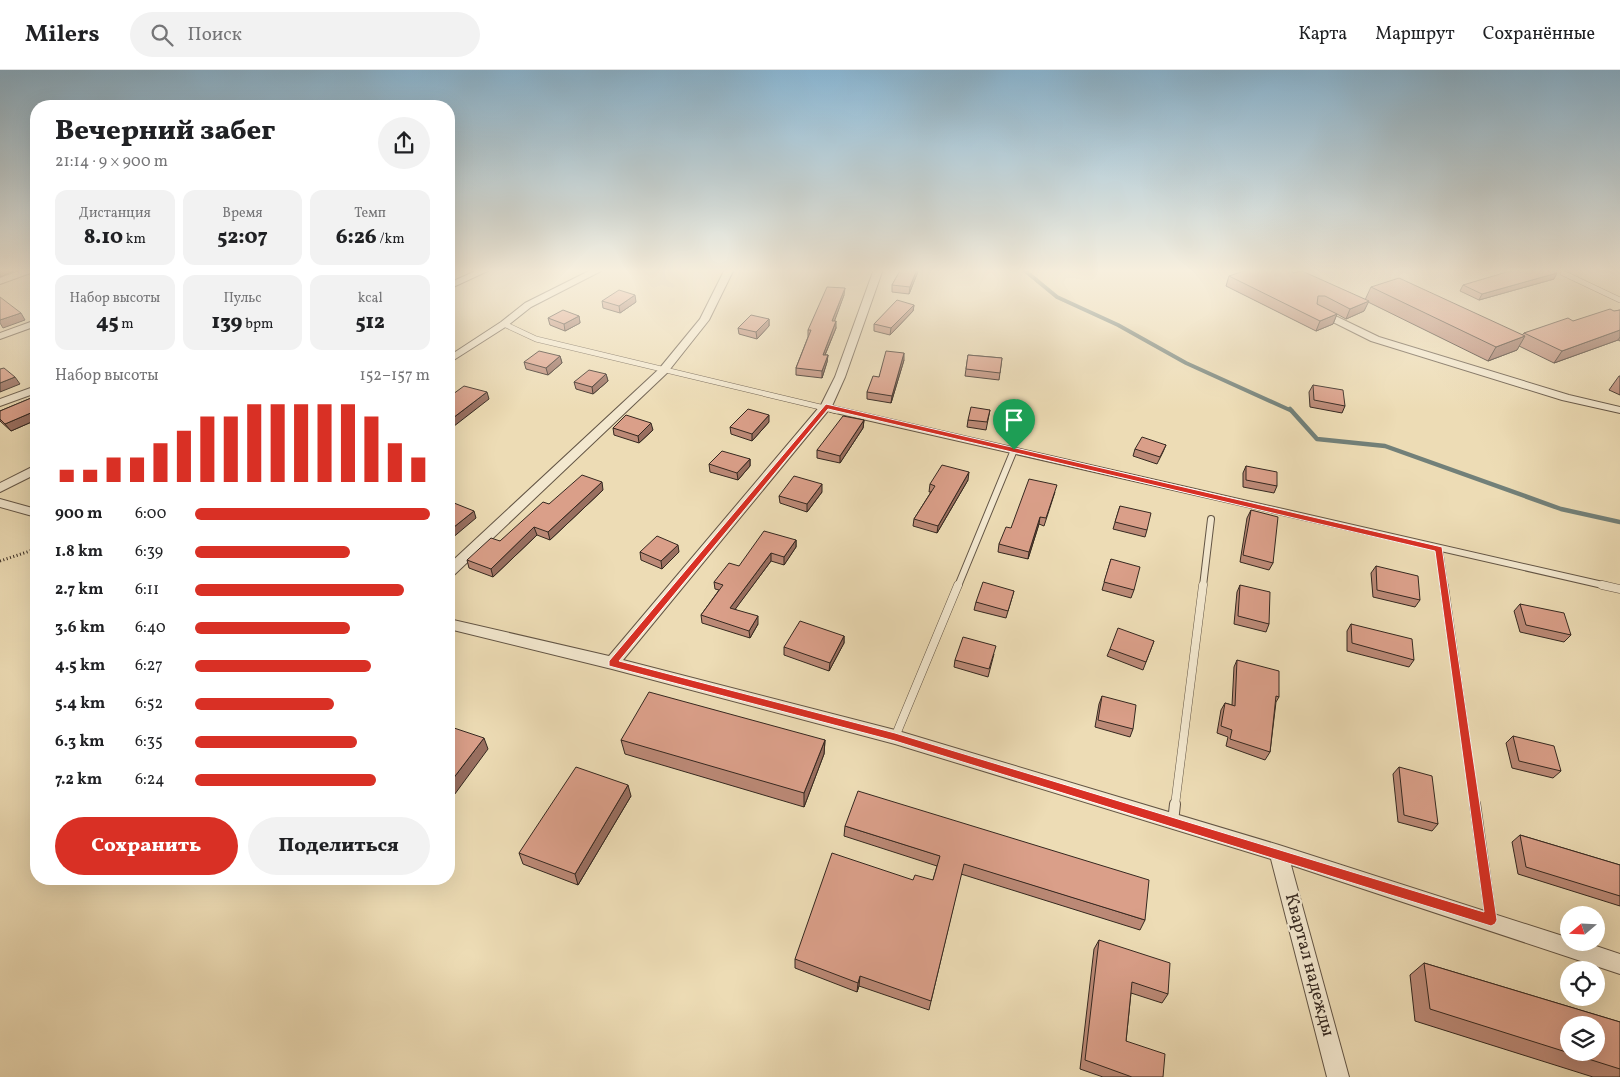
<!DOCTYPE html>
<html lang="ru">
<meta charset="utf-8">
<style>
body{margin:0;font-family:Vollkorn,serif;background:#f2f2f2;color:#202124;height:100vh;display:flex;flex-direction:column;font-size:19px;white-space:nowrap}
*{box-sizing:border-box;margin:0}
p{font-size:16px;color:#757577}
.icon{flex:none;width:28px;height:28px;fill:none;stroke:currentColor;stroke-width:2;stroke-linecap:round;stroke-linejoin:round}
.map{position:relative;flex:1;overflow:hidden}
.panel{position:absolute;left:30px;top:30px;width:425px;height:785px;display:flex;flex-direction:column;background:#fff;border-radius:20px;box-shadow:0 5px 20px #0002}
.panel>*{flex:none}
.needle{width:32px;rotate:251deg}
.controls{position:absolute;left:1560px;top:836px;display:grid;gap:10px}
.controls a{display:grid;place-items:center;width:45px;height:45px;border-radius:50%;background:#fff;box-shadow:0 5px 20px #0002;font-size:25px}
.pin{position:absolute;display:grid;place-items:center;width:42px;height:42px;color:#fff;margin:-51px -21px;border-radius:50% 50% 50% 0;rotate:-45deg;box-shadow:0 0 5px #0007}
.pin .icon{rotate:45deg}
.round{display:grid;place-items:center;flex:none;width:52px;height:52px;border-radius:26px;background:#f2f2f2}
.head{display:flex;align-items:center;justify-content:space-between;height:85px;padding:0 25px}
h1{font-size:28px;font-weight:800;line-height:38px}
.stats{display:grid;grid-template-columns:repeat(3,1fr);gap:8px;height:85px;padding:5px 25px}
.stats div{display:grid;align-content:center;border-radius:12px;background:#f2f2f2;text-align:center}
.stats b{font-size:21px;font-weight:800}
.stats small{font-size:14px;font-weight:400}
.stats p{font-size:14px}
.chart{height:140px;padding:10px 25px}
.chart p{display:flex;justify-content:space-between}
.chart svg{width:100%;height:90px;margin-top:5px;stroke:#d93025;stroke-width:6}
.cta{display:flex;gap:10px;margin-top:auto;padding:10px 25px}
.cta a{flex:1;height:58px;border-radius:30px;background:#d93025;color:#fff;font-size:20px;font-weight:800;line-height:58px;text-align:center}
.cta a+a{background:#f2f2f2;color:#202124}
ul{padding:0 25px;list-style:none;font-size:16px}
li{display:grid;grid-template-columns:80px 60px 1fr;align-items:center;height:38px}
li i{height:12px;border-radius:6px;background:#d93025}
header{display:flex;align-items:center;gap:30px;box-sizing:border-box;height:70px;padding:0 25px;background:#fff;border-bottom:1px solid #e0e0e0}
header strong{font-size:24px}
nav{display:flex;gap:28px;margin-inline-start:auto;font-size:18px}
.search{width:350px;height:45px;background:#f2f2f2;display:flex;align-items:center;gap:12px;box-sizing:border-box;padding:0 18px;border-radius:28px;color:#757577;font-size:19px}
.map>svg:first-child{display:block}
</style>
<header>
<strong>Milers</strong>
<div class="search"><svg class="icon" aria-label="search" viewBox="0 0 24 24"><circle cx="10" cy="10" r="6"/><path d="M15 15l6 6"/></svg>Поиск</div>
<nav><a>Карта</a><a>Маршрут</a><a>Сохранённые</a></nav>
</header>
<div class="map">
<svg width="1620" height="1007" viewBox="0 0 1620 1007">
<rect width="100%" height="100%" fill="#eddcb5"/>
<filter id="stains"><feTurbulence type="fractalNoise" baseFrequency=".004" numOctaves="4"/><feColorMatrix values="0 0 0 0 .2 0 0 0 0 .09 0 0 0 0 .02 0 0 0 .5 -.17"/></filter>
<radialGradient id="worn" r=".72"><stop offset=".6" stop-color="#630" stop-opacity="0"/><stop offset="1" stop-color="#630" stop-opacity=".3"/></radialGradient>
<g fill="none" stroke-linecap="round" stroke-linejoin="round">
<path stroke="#728079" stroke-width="4" d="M1023,199L1057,227L1118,255L1186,293L1292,341"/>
<path stroke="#728079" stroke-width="4.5" d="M1290,339L1317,369L1385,376L1561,439L1620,452"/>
<g stroke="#635545" stroke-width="6">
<path id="lane-far3" d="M1563,203L1620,230
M504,254L536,269L837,341"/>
</g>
<g stroke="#635545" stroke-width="8">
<path id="lane-far2" d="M832,339L1607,516
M1439,479L1444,516
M958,516L1014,380
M1203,516L1211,449"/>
</g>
<g stroke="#635545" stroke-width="9">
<path id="lane-far1" d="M1444,515L1475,735
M1602,515L1620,519
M895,667L958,515
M1175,735L1203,515"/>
</g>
<g stroke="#635545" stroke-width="12">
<path id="lane" d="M1475,734L1491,850
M1173,752L1175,734"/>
</g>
<g stroke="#635545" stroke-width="2">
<path id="street" d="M24,199H36V201L0,214V208Z
M480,199H492L449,219V213Z
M593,199H605L531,237L507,256L449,293V286L501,252L525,233Z
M725,199H734L709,250L667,303L454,505L449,507V494L659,299L700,249Z
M874,199H883L845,307L832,336L623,590L895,660L1279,775L1569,868V872H1584L1620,884V904L1291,795L1349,1007H1327L1271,789L895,674L612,599L449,559V549L609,586L821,335L835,307Z
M1317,240H1323L1379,267L1569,325L1620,337V343L1562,330L1371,271L1317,244Z
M36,250V256L0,269V263Z
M36,316V323L0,336V329Z
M36,395V404L0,422V413Z
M0,429L36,439V447L0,437Z"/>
</g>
<path stroke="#352820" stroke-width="3" stroke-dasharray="1 2.5" stroke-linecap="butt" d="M0,491L36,479"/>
<use href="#lane-far3" stroke="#f3e8cf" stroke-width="5"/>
<use href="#lane-far2" stroke="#f3e8cf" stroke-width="6"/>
<use href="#lane-far1" stroke="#f3e8cf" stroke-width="8"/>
<use href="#lane" stroke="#f3e8cf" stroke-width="10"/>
<use href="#street" fill="#f3e8cf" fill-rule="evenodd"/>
</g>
<path fill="#bb8976" stroke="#352820" d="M901,199H919L909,224L892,222V215Z
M1293,203L1365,230L1371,217L1522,265L1524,263L1620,240V271L1618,270L1554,293L1519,276L1517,280L1488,291L1368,232L1364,241L1346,249L1337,244L1333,254L1316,261L1226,216L1229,206Z
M1554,209L1479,230L1460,221L1463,215Z
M844,225L834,251L836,258L825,285H828L827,292L822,308L796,305V298L808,267V260Z
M602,231L636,232L620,243L603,238Z
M914,235L913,241L890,265L874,261V254Z
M579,246L580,253L565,261L550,255L548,248Z
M769,249V256L757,269L739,264L738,258Z
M968,285L1002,288L999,310L965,306Z
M560,286L562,293L548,305L526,299L524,292Z
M904,290L891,333L867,329V322L879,307Z
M606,304L608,311L593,324L576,319L574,312Z
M1619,306H1620V325L1609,320Z
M1313,315L1345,336L1342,343L1310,337L1309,322Z
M36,326V350L11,361L0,351V341Z
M990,340L986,360L967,357L968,350Z
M864,350L863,358L840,393L817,388V380Z
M769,352L752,371L731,364L730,357Z
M613,358L653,360L639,373L614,365Z
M1166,375L1163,382L1157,394L1133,386L1135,379Z
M750,389V396L738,410L710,402L709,394Z
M1246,396L1277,416L1274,423L1243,417V403Z
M968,410L937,463L913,456L914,449L931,422H929L930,414Z
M603,420L550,470L537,465L493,507L469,498L467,490L500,471L549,434Z
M822,422L807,442L780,433L779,426Z
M1055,422L1044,456L1039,454L1028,489L998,482L999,474L1011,458Z
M1120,436L1147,460L1145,467L1113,459Z
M1251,440L1273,493L1269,500L1240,492L1247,448Z
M796,470V477L784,495L771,491L735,539L758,554L750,568L702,553L701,545L719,520L715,519L714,512L739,496Z
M640,482H679L662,499L641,490Z
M1111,489L1134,520L1131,528L1102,520Z
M1376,496L1420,530L1415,537L1373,527L1371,503Z
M1240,515L1269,554L1266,562L1234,554L1237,522Z
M1014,521L1006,548L974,540L976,532Z
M1520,534L1571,565L1564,572L1520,562L1514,541Z
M1351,554L1414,590L1409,597L1347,581V561Z
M844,566V573L829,601L784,585V577Z
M1154,571L1143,600L1107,586L1110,579Z
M994,584L988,607L954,597L955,590Z
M1237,590L1279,627L1276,632L1270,682L1265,690L1226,676L1228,667L1217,663L1221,640L1225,633L1232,635L1234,597Z
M1102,626L1133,659L1130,667L1095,657L1099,634Z
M1513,666L1561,701L1553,708L1512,698L1506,673Z
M621,670H825L824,684L804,737L625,684Z
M1399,697L1438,754L1432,761L1398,752L1393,704Z
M631,726L578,815L523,794L519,783Z
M845,756L1145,850L1140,860L961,804L929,940L859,916L857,922L795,898V889L913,810H933L937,796L844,766Z
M1520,765L1620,795V836L1518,804L1512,772Z
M1099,870L1168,924L1162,933L1131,923L1126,971L1163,1007H1103L1080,999L1094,879Z
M1424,893L1620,952V1007H1593L1415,951L1410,905Z"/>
<path fill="#996f60" stroke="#352820" d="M0,199H14V201L0,207Z
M917,199H919L909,224L910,217Z
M1557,203L1554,209L1479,230L1482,224Z
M845,218L844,225L832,258V251Z
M635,225L636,232L620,243L619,236Z
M1369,231L1364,241L1346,249L1350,239Z
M914,235L913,241L890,265L891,258Z
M21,243L25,250L3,258L0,253V250Z
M1337,244L1333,254L1316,261L1320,251Z
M579,246L580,253L565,261L564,254Z
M769,249V256L757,269L756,262Z
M836,251V258L822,292L823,285Z
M1620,260V267L1618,270L1554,293L1562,281Z
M1525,266L1517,280L1488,291L1496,277Z
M904,283V290L891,333L892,326Z
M828,285L827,292L822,308V301Z
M560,286L562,293L548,305L546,298Z
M606,304L608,311L593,324L592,317Z
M15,307L20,314L0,322V313Z
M487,322L489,329L449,360V351Z
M33,342L36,347V350L11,361L5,354Z
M769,345V352L752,371V364Z
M864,350L863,358L840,393V386Z
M651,353L653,360L639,373L638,366Z
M750,389V396L738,410L737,403Z
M969,402L968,410L937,463L938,456Z
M602,412L603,420L550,470L548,462Z
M822,414V422L807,442V434Z
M474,441L476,448L451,469L449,461Z
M1040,447L1039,454L1028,489L1029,482Z
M534,457L537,465L493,507L491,499Z
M796,470V477L784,495V487Z
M678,475L679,482L662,499L661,491Z
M771,483V491L731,545L730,538Z
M758,546V554L750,568L749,561Z
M844,566V573L829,601L830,593Z
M484,668L488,679L449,732V714Z
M825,670L824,684L804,737V723Z
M628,715L631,726L578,815L575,804Z
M860,906L859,916L857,922L858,913Z"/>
<path fill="#da9f89" stroke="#352820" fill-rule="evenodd" d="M901,199H917L910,217L892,215Z
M1250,199H1292L1293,203L1302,201L1369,231L1350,239L1325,226H1318L1317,234L1337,244L1320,251L1229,206Z
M1517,199H1548L1557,203L1482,224L1463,215Z
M1399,208L1525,266L1496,277L1371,217Z
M827,217L845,218L832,251H836L823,285H828L822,301L796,298L811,260H808Z
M619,220L635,225L619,236L602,231Z
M0,227L21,243L0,250Z
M897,230L914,235L891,258L874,254Z
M1610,239L1614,241L1620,240V260L1562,281L1524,263L1568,248L1573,251Z
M563,240L579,246L564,254L548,248Z
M751,245L769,249L756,262L738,258Z
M539,281L560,286L546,298L524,292Z
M886,281L904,283L892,326L867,322L873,306L879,307Z
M968,285L1002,288L1000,303L966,299Z
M4,298L15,307L0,313V299Z
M589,300L606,304L592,317L574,312Z
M1313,315L1343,320L1345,336L1314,330Z
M464,316L487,322L449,351V327Z
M36,326V345L33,342L5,354L0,349V341Z
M971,337L990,340L987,352L968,350Z
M748,339L769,345L752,364L730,357Z
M626,345L651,353L638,366L613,358Z
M843,346L864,350L840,386L817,380Z
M1142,367L1166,375L1160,387L1135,379Z
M722,381L750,389L737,403L709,394Z
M942,395L969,402L938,456L914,449L935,416L930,414Z
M1246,396L1277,402V416L1246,410Z
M582,405L602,412L548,462L534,457L491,499L467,490L491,468L500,471L543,432L549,434Z
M794,406L822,414L807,434L779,426Z
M1029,409L1057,415L1046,448L1040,447L1029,482L999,474L1006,457L1011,458Z
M449,431L474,441L449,461Z
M1120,436L1151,443L1147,460L1115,452Z
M1251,440L1278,447L1273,493L1243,485Z
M764,461L796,470L784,487L771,483L730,538L758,546L749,561L701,545L723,515L714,512L729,493L739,496Z
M657,466L678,475L661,491L640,482Z
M1111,489L1140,497L1134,520L1104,512Z
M1376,496L1418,506L1420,530L1377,520Z
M983,512L1014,521L1008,541L976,532Z
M1240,515L1270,522L1269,554L1238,546Z
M1520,534L1564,543L1571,565L1526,555Z
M800,551L844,566L830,593L784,577Z
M1351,554L1412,569L1414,590L1352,573Z
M1118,558L1154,571L1146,592L1110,579Z
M963,567L996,576L989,599L955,590Z
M1237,590L1279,601V627L1276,626L1270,682L1230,669L1232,660L1221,656L1225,633L1235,636Z
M649,622L825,670L804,723L621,670Z
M1102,626L1136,635L1133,659L1098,650Z
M451,657L484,668L449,714V660Z
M1513,666L1554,676L1561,701L1519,691Z
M576,697L628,715L575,804L519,783Z
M1399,697L1432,706L1438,754L1404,745Z
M858,721L1149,810L1145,850L964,794L931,931L860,906L858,913L795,889L832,783L913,810L915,805L933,810L940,786L845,756Z
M1520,765L1620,795V826L1526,797Z
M1099,870L1170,893L1168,924L1132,912L1126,971L1165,984L1163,1007H1132L1085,990Z
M1424,893L1620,952V999L1430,939ZM1569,955H1596V982H1569Z"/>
<linearGradient id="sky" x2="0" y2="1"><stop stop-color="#89b6d3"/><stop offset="0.59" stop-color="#f7efde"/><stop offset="1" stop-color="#f7efde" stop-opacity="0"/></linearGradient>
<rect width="1620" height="340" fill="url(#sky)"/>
<path fill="#d93025" stroke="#fff" fill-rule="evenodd" d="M826,334L1442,477L1497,850L1495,854L1491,856L895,671L609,596V591ZM828,339L1435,481L1484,842L895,663L619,591Z"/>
<g text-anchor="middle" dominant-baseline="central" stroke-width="4.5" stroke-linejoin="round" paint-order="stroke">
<g font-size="18" fill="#352820" stroke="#f3e8cf">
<text transform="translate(1309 895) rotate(75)">Квартал надежды</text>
</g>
</g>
<rect width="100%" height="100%" filter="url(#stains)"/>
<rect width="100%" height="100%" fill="url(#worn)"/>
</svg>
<div class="controls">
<a><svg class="needle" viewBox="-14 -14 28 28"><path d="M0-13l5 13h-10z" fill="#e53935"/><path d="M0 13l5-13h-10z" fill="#757577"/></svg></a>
<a><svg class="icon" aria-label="locate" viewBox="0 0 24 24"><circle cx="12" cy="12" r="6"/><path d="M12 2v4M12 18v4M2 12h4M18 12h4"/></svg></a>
<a><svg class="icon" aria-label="layers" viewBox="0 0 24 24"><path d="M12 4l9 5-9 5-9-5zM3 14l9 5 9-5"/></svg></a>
</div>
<div class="pin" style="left:1014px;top:380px;background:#1e9e55"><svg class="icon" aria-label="arrive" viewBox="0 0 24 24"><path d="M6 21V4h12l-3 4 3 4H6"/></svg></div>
<section class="panel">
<div class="head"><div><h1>Вечерний забег</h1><p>21:14 · 9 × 900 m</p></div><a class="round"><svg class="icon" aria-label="share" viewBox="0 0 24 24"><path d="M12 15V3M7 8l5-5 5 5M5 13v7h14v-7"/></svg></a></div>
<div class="stats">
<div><p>Дистанция</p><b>8.10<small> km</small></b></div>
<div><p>Время</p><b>52:07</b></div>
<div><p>Темп</p><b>6:26<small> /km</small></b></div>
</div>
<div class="stats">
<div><p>Набор высоты</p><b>45<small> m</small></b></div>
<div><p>Пульс</p><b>139<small> bpm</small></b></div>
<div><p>kcal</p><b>512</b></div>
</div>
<div class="chart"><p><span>Набор высоты</span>152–157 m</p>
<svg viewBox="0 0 160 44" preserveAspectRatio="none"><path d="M5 44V38M15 44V38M25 44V32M35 44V32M45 44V25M55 44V19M65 44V12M75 44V12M85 44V6M95 44V6M105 44V6M115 44V6M125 44V6M135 44V12M145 44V25M155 44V32"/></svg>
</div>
<ul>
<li><b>900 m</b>6:00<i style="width:100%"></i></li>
<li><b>1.8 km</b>6:39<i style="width:66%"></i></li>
<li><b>2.7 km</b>6:11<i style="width:89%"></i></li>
<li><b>3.6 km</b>6:40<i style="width:66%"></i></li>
<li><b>4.5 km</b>6:27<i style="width:75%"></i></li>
<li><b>5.4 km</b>6:52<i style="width:59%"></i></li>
<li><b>6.3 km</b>6:35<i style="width:69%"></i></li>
<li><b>7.2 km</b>6:24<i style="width:77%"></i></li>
</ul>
<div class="cta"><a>Сохранить</a><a>Поделиться</a></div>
</section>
</div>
